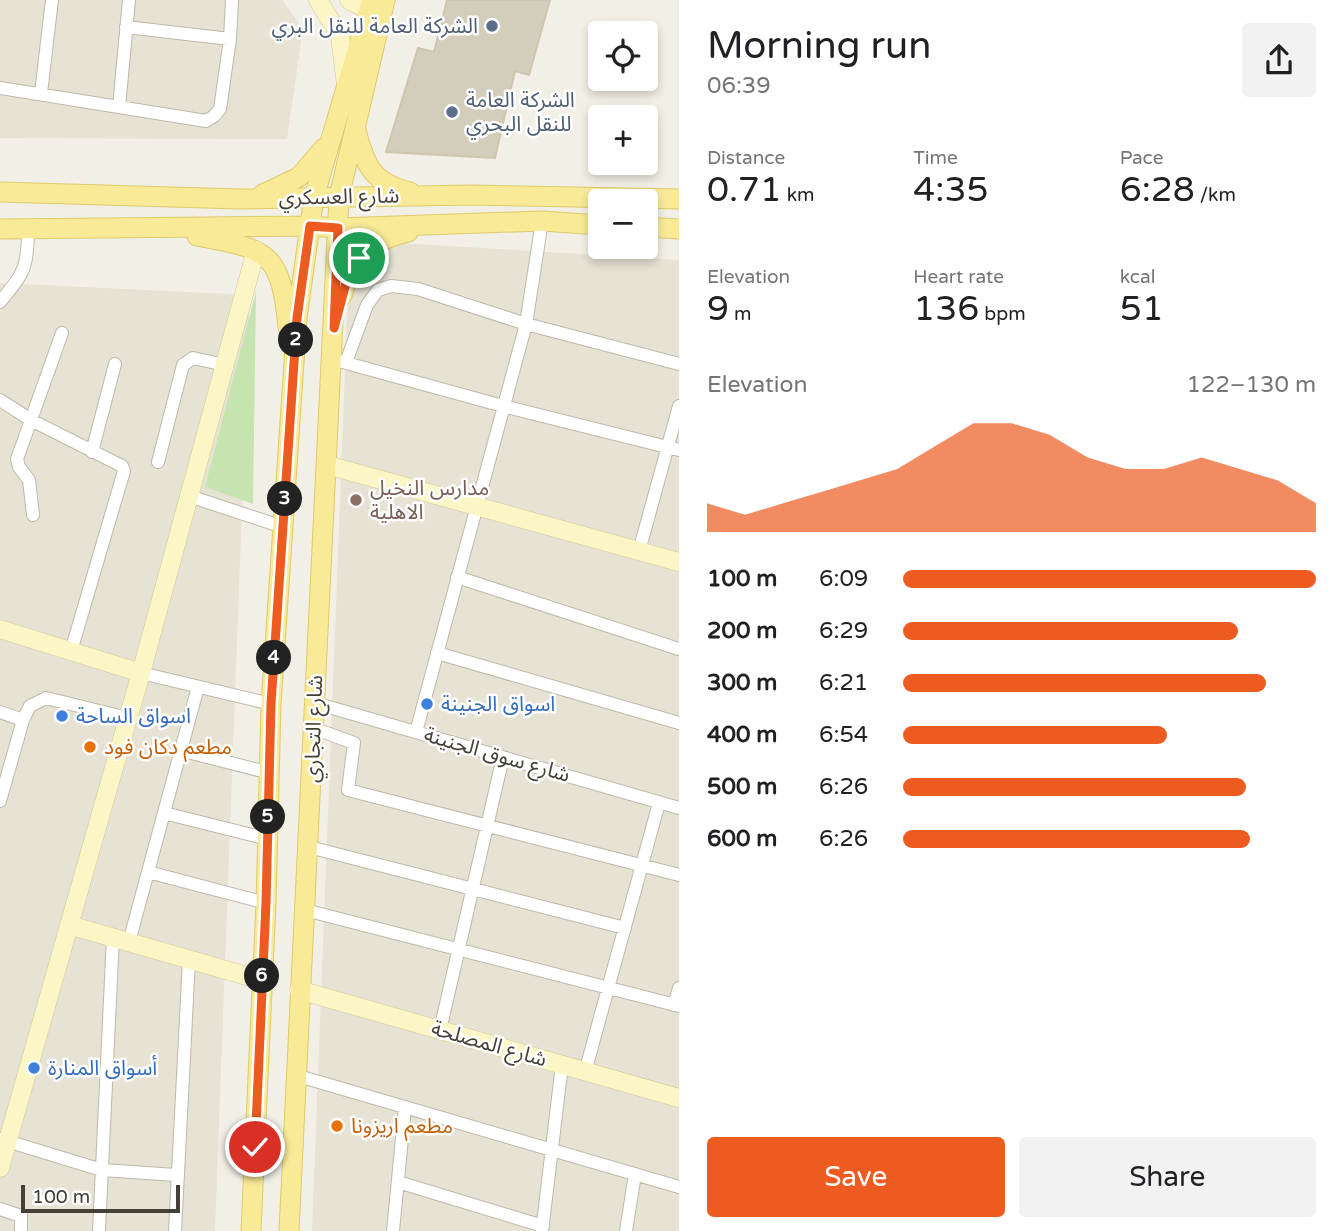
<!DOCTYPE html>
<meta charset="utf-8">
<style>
body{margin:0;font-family:"Varela Round","Noto Sans Arabic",sans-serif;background:#f2f2f2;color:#202124;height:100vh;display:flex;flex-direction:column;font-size:26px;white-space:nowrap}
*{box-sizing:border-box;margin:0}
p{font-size:23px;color:#757577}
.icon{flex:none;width:38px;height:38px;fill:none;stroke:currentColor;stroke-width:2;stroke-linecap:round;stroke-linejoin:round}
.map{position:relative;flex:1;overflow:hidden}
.panel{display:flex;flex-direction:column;background:#fff;width:665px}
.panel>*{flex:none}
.fabs{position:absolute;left:588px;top:21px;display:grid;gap:14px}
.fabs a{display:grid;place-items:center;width:70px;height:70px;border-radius:7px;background:#fff;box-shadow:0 4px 10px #0003;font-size:35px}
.scale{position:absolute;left:21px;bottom:18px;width:159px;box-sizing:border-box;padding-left:7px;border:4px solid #444036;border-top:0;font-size:19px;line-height:24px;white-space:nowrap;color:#444036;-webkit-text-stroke:5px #fff;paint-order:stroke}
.pin{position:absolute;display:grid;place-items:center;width:60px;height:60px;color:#fff;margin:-30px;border:4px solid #fff;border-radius:50%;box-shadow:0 2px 7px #0007}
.km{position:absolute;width:35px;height:35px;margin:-18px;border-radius:50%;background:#222;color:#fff;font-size:19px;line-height:35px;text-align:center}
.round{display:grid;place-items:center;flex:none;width:74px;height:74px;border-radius:7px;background:#f2f2f2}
.summary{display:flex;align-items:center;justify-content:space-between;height:119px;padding:0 28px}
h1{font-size:38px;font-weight:600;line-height:52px}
.metrics{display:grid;grid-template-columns:repeat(3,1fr);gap:10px;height:119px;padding:7px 28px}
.metrics div{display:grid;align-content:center}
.metrics b{font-size:35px;font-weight:600}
.metrics small{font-size:19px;font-weight:400}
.metrics p{font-size:19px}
.chart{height:196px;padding:14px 28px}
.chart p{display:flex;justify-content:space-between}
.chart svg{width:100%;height:126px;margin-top:7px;fill:#ee5b20;opacity:.7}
.action{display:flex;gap:14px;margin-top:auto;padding:14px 28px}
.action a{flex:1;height:80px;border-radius:7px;background:#ee5b20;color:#fff;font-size:28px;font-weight:600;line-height:80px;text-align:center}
.action a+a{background:#f2f2f2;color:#202124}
ul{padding:0 28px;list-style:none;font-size:23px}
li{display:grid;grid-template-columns:112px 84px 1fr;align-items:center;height:52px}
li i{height:18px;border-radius:9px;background:#ee5b20}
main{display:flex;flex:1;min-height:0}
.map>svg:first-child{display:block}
</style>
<main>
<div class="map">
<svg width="679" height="1231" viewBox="0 0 679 1231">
<rect width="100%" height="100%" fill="#f2f0e6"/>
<path fill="#e6e2d4" d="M0,0H282L303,29L287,139L0,138Z
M350,240L679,260V1231H312Z
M0,283L250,295L215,1231H0Z"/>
<path fill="#c6e4b0" d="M256,291L253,504L205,487Z"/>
<path fill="#d3cdbc" stroke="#cdc6b0" stroke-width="2" d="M447,0H550L529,75L515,71L495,158L386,152L418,48L434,52Z"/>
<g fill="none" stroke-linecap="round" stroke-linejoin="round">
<g stroke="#bdb9a9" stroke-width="14">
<path id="street" d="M126,27L230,39
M0,88L206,121L214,116L220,109L230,39L232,0
M41,93L52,0
M119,107L129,0
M0,302C24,273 28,268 28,229
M339,361L503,406L679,450
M346,362L367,305L378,290L391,286L418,289L526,324L679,364
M0,400L31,420L122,466L124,471L71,651
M92,452L115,364
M158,462L183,365L193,358L225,365
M189,496L283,527
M33,515L29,480L19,467L17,459L62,333
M639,551L679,406
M457,577L679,649
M437,653L679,723
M141,673L271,704
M315,703L679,808
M0,712L23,720
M313,728L354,743L348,790L679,875
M416,732L526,324L542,221
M180,750L270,773
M0,801L23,720L30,706L46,698L128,718
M164,813L268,839
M309,847L625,928
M148,872L266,903
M305,910L679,1006
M129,942L198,687
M674,1005L679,988
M440,1030L503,757
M585,1072L659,803
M295,1075L679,1187
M0,1139L102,1170L176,1175
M398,1182L543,1226
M0,1209L21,1216V1231
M99,1231L113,937
M175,1231L189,960
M393,1231L405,1107
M542,1231L562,1065
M626,1231L635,1174"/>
</g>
<g stroke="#d0c898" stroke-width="19">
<path id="secondary" d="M318,0L340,36L346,85
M349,0L381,17
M327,465L679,562
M0,629L141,673
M69,925L261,980
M299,990L679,1098
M0,1168L141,673L256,250"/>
</g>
<g stroke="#ddca69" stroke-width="21">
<path id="primary" d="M356,130C365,165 372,183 410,192
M0,192L240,199L470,195L679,199
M263,194L299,177L324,148
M646,227L679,229
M0,229L310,226L338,228L542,221L600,225
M197,236C268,249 281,252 288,327
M342,296C352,257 369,241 408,232
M251,1231L266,903L271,704L297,318L314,197L372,0
M289,1231L339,197L385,0"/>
</g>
<use href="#street" stroke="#fff" stroke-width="12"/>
<use href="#secondary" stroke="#fcf6c6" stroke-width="18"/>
<use href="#primary" stroke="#f9ea98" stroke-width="19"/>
</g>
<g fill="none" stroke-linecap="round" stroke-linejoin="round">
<g stroke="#fff" stroke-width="14">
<path id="route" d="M255,1147L266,903L271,704L297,318L310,226L338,228L334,328L346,283L359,258"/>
</g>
<use href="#route" stroke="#ee5b20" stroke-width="9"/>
</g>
<g fill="#5c6f8a" stroke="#fff" stroke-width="2.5">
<circle cx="492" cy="26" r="7"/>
<circle cx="452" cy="112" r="7"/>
</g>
<circle fill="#8d6e63" stroke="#fff" stroke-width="2.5" cx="356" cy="500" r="7"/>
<g fill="#3f7fe0" stroke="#fff" stroke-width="2.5">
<circle cx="427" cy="704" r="7"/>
<circle cx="62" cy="716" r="7"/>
<circle cx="34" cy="1068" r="7"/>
</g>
<g fill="#e8710a" stroke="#fff" stroke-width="2.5">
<circle cx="90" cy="747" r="7"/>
<circle cx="337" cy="1126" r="7"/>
</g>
<g text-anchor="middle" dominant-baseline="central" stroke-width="5" stroke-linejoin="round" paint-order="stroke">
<g font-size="21" fill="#4e5e75" stroke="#fff" text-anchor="end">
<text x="478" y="26">الشركة العامة للنقل البري</text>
<text x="466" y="100" text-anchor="start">الشركة العامة<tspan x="466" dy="24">للنقل البحري</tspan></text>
</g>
<g font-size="21" fill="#444036" stroke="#fff">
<text transform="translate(339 197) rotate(-1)">شارع العسكري</text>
<text transform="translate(314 729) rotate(-88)">شارع التجاري</text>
<text transform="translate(497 755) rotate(16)">شارع سوق الجنينة</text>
<text transform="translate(489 1044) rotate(16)">شارع المصلحة</text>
</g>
<g font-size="21" fill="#785e54" stroke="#fff" text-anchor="start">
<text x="370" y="488">مدارس النخيل<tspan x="370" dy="24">الاهلية</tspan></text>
</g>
<g font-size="21" fill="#366cbe" stroke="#fff" text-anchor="start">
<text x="441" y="704">اسواق الجنينة</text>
<text x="76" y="716">اسواق الساحة</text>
<text x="48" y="1068">أسواق المنارة</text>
</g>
<g font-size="21" fill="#c56008" stroke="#fff" text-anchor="start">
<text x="104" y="747">مطعم دكان فود</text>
<text x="351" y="1126">مطعم اريزونا</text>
</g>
</g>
</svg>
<div class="fabs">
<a><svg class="icon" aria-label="locate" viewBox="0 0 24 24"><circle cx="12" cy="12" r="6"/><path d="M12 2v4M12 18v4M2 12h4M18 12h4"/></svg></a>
<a>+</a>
<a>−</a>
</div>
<div class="scale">100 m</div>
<div class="pin" style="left:359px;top:258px;background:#1e9e55"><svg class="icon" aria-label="arrive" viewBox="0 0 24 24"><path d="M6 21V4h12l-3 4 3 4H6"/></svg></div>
<div class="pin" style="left:255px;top:1147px;background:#d93025"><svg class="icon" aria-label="check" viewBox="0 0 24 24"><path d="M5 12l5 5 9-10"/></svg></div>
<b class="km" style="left:296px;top:340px">2</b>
<b class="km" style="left:285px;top:499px">3</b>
<b class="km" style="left:274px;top:658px">4</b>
<b class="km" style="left:268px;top:817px">5</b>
<b class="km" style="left:262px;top:976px">6</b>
</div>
<section class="panel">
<div class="summary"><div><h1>Morning run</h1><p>06:39</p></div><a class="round"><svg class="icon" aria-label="share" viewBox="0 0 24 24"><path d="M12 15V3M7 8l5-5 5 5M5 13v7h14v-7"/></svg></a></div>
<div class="metrics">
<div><p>Distance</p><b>0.71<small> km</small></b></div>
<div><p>Time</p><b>4:35</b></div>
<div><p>Pace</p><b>6:28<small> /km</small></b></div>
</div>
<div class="metrics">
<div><p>Elevation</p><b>9<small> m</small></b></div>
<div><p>Heart rate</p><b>136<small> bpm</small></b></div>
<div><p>kcal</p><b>51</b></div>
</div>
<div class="chart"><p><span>Elevation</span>122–130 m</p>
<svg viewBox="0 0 160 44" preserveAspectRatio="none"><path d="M0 44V34L10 38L20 34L30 30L40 26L50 22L60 14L70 6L80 6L90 10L100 18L110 22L120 22L130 18L140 22L150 26L160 34V44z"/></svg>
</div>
<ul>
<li><b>100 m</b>6:09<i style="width:100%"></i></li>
<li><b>200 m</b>6:29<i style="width:81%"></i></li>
<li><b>300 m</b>6:21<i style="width:88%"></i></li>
<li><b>400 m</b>6:54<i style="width:64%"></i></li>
<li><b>500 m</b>6:26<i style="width:83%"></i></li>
<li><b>600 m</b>6:26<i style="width:84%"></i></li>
</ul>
<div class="action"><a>Save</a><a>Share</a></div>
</section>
</main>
